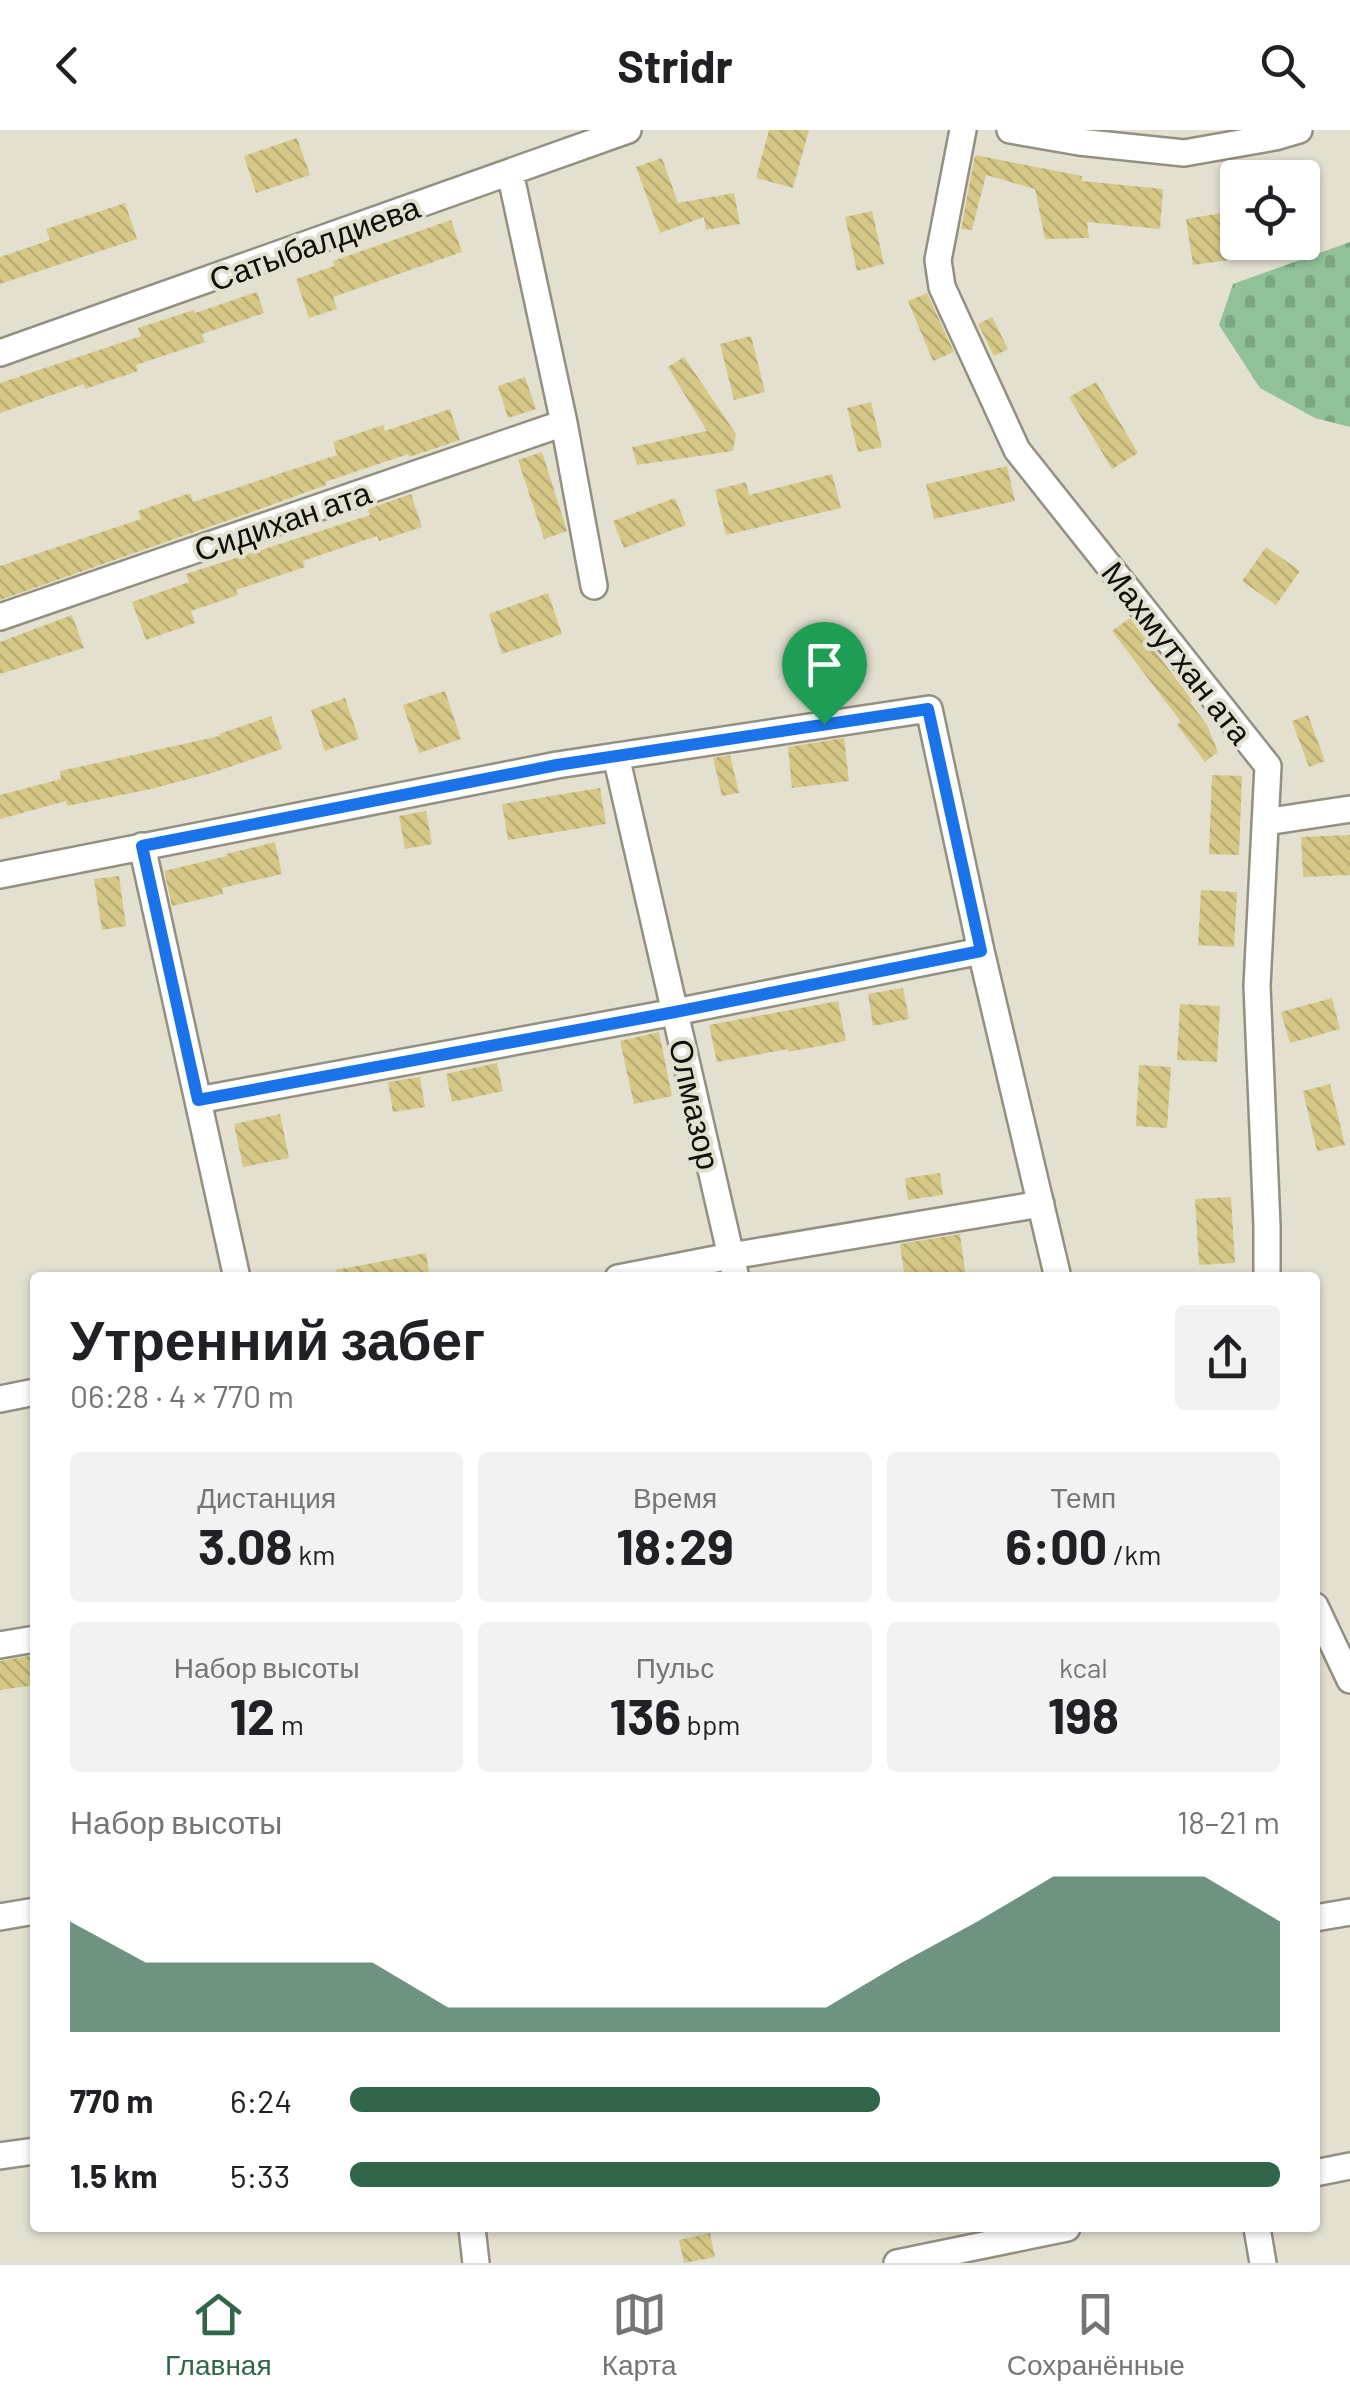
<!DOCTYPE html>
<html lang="ru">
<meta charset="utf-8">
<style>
body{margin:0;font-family:Barlow,sans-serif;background:#f2f2f2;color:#202124;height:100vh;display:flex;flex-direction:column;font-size:38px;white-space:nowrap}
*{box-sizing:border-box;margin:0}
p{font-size:32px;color:#757577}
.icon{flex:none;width:55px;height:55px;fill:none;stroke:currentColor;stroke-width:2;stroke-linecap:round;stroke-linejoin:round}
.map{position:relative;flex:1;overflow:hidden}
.drawer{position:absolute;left:30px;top:1142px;width:1290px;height:960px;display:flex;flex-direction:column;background:#fff;border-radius:10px;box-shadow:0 2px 8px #0004}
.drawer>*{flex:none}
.controls{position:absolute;left:1220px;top:30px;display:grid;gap:20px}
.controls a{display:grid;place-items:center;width:100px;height:100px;border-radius:10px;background:#fff;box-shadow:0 2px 8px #0004;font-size:50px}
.pin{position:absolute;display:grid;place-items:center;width:85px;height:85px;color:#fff;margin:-102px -42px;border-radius:50% 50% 50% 0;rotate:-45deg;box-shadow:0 0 10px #0007}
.pin .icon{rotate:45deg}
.round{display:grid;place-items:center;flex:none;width:105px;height:105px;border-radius:10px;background:#f2f2f2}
.headline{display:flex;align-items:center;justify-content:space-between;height:170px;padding:0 40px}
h1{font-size:55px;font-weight:700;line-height:75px}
.stats{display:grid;grid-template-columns:repeat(3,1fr);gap:15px;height:170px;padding:10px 40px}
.stats div{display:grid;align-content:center;border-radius:10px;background:#f2f2f2;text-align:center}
.stats b{font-size:50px;font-weight:700}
.stats small{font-size:28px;font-weight:400}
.stats p{font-size:28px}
.chart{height:280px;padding:20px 40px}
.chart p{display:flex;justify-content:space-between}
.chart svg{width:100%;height:180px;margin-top:10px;fill:#31664b;opacity:.7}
ul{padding:0 40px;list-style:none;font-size:32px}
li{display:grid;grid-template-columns:160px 120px 1fr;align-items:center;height:75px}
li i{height:25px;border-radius:12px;background:#31664b}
header{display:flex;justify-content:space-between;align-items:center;height:130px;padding:0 40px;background:#fff;font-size:45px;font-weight:700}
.menu{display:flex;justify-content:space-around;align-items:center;height:140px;border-top:2px solid #e0e0e0;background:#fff;font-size:28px;color:#757577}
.menu a{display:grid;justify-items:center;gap:5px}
.menu .selected{color:#31664b}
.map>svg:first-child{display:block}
</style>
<header><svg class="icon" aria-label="back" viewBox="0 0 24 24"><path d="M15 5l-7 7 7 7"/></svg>Stridr<svg class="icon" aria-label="search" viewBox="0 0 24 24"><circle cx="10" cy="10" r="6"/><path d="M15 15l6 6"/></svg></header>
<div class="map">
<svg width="1350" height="2133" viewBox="0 0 1350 2133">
<defs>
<pattern id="cemetery-stones" width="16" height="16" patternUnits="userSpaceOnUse" patternTransform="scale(2.5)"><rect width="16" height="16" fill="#91c198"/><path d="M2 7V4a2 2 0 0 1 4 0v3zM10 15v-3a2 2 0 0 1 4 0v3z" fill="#7ca582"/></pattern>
<pattern id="building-back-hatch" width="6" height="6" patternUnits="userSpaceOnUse" patternTransform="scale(2.5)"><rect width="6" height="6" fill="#d5c887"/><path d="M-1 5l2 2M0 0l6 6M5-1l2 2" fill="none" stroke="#b6ab73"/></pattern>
</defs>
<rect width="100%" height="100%" fill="#e3e0d0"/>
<path fill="url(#cemetery-stones)" d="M1350,112V297L1315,288L1260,258L1219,195L1233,154Z"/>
<path fill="url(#building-back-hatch)" d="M769,0H809L793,58L756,48Z
M297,8L310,45L256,63L244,26Z
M975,25L1082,46V51L1163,59L1160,99L1087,92L1089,108L1045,109L1035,59L986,45L972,100L961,99Z
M662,28L678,73L734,63L740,94L706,100L704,87L660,103L636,37Z
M125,73L137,109L0,154V127L50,110L46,99Z
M872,81L884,134L857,141L845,87Z
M1222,83L1229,130L1193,135L1186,89Z
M451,90L462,122L333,167L337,179L309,188L296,149L334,136L333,131Z
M257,162L264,183L202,204L205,212L136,235L138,241L85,259L84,254L0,283V253L141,206L138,198L194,180L195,183Z
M927,163L954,222L933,231L908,171Z
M992,187L1008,219L994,226L978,194Z
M751,206L765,262L734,270L720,214Z
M684,227L736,304L733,321L637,335L632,317L707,301L668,237Z
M525,247L536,279L508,288L498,256Z
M1096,252L1138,323L1112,339L1069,267Z
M871,272L882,317L858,322L847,278Z
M450,279L460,310L409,327L408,324L325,352L326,355L263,378L0,470V436L141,389L138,381L190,363L193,372L337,325L333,312L383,295L385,301Z
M542,322L567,401L544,409L518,330Z
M1007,336L1015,371L934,389L926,354Z
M832,344L841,378L726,405L715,360L746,352L749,365Z
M411,364L422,397L379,411L377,406L303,431L305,437L236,460L238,465L191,481L195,493L146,510L132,472L189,452L186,444L370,385L368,379Z
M675,368L686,395L624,418L613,391Z
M1266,417L1300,441L1276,475L1242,451Z
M548,463L562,504L502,524L489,484Z
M72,485L84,518L0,544V512Z
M1130,488L1192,570L1190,572L1207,595L1218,622L1205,632L1177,595L1181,592L1112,501Z
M445,561L461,609L419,623L403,575Z
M345,568L359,609L325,621L311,580Z
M1308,585L1325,631L1309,637L1292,591Z
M271,586L282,619L215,642L151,659L67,676L66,671L0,689V665L61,649L60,641L220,606L219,604Z
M844,608L849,651L792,658L788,617Z
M730,625L739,663L722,666L713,628Z
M1212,645L1242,646L1239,725L1209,724Z
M600,658L606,694L508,710L502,674Z
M426,681L432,714L405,719L399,686Z
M1350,705V745L1303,747L1301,707Z
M275,712L282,744L222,758L223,764L172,776L164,741L227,726L226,724Z
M119,746L126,796L102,800L94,749Z
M1201,760L1237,762L1234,817L1198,815Z
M903,858L909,889L873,896L868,864Z
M1332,868L1340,899L1290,913L1281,882Z
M838,871L846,911L788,922V919L717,932L709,895Z
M1180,874L1220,876L1217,932L1177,930Z
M659,902L672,966L634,974L620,911Z
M497,933L503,961L452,972L446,944Z
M1139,935L1171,937L1167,998L1136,996Z
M420,947L425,977L393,982L388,952Z
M1330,954L1345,1015L1317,1021L1303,961Z
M280,984L289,1028L243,1037L234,994Z
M940,1043L943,1065L908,1070L905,1048Z
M1231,1067L1235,1133L1199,1135L1195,1069Z
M960,1104L966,1148H905L900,1114Z
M426,1123L430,1148H337L336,1140Z
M35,1525V1555L0,1560V1531Z
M710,2103L715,2127L684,2133L679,2110Z"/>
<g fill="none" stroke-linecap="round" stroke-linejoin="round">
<g stroke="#939081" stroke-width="30">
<path id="minor" d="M963,0L938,130L942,157L1017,320L1268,636L1257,856L1267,1096V1148
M1010,0L1079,12L1184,23L1275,7L1299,0
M510,42L564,293L594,456
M0,223L628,0
M0,487L564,293
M616,626L736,1148
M1265,692L1350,679
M142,716L237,1148
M0,745L557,635L929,579L981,821L1058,1148
M198,970L675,882L981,821
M618,1148L731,1126L1041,1074
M0,1269L35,1262
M1315,1476L1350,1550
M0,1515L35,1509
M0,1787L35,1781
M1315,1788L1350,1782
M0,2026L35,2021
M1315,2043L1350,2036
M472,2098L476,2133
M1257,2098L1263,2133
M897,2133L1067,2098"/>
</g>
<use href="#minor" stroke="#fff" stroke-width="25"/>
</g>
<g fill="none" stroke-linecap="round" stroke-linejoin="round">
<g stroke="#fff" stroke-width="20">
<path id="route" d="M928,579L981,821L675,882L198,970L142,716L557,635Z"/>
</g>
<use href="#route" stroke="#1a73e8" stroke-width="12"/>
</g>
<g text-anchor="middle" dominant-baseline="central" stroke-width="8" stroke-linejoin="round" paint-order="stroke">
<g font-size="32" fill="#100f09" stroke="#e3e0d0">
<text transform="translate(314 112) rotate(-20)">Сатыбалдиева</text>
<text transform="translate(282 390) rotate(-19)">Сидихан ата</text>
<text transform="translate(1178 522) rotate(52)">Махмутхан ата</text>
<text transform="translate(696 974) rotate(77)">Олмазор</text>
</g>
</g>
</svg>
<div class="controls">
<a><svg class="icon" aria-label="locate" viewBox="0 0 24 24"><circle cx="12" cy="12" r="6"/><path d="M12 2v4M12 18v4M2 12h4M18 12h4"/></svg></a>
</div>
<div class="pin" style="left:824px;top:594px;background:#1e9e55"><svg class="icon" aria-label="arrive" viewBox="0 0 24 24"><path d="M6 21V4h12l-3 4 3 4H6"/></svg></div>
<section class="drawer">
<div class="headline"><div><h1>Утренний забег</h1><p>06:28 · 4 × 770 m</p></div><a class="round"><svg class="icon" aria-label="share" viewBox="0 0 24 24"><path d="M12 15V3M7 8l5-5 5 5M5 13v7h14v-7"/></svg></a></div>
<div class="stats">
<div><p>Дистанция</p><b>3.08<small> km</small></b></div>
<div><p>Время</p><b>18:29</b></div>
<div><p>Темп</p><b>6:00<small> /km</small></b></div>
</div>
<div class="stats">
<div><p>Набор высоты</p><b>12<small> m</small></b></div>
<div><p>Пульс</p><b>136<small> bpm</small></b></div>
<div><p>kcal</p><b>198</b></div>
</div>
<div class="chart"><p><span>Набор высоты</span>18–21 m</p>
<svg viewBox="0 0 160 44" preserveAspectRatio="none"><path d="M0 44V17L10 27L20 27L30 27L40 27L50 38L60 38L70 38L80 38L90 38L100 38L110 27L120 17L130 6L140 6L150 6L160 17V44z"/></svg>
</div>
<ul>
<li><b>770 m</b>6:24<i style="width:57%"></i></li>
<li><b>1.5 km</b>5:33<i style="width:100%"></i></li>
</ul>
</section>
</div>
<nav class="menu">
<a class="selected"><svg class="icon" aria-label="home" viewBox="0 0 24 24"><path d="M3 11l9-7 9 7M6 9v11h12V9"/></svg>Главная</a>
<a><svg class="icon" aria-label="map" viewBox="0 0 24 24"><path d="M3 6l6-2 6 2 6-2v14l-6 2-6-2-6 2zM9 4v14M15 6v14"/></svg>Карта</a>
<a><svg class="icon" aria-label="saved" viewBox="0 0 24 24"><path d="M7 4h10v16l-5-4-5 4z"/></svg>Сохранённые</a>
</nav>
